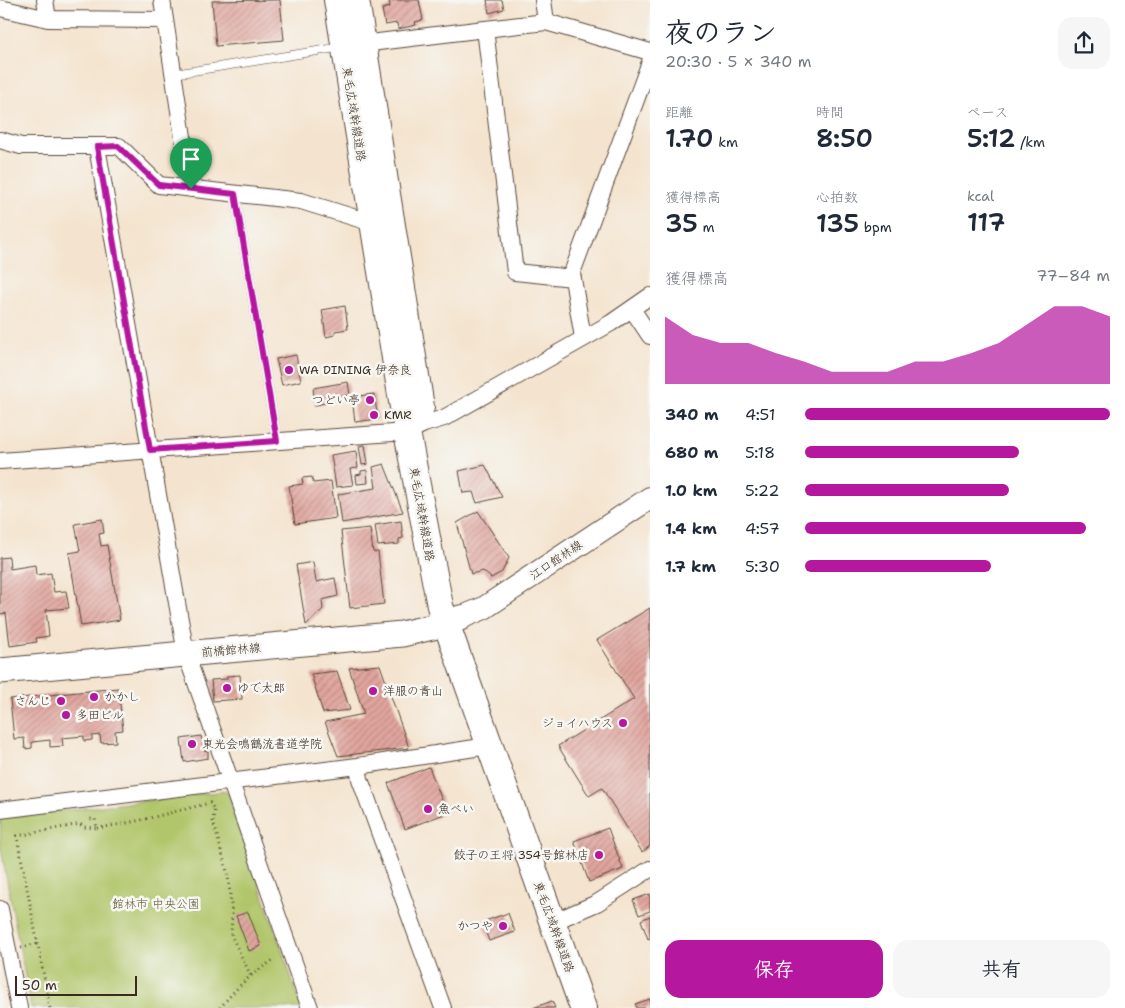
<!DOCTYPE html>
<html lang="ja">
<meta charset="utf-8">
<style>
body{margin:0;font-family:"Shantell Sans","Klee One",sans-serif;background:#f6f6f7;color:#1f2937;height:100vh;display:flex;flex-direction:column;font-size:19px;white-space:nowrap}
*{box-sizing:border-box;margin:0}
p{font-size:16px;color:#747a83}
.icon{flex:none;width:28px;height:28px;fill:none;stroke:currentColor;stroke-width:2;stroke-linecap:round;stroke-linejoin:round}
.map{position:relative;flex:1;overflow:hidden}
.details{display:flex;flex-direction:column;background:#fff;width:475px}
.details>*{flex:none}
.scale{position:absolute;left:15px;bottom:12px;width:122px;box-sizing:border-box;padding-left:5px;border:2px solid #3b2a1e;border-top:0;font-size:14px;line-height:18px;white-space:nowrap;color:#3b2a1e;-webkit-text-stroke:4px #f6f6f2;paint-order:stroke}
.pin{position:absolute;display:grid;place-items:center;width:42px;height:42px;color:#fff;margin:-51px -21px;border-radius:50% 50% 50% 0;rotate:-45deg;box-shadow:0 0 5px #0007}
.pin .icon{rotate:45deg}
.round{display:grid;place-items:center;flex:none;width:52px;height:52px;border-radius:15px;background:#f6f6f7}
.headline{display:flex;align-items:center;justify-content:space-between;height:85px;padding:0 15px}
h1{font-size:28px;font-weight:600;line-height:38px}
.figures{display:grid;grid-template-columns:repeat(3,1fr);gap:8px;height:85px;padding:5px 15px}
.figures div{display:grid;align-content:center}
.figures b{font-size:25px;font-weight:600}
.figures small{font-size:14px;font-weight:400}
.figures p{font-size:14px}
.chart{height:140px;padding:10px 15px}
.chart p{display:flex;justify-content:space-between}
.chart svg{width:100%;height:90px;margin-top:5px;fill:#b5179e;opacity:.7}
.primary-button{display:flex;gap:10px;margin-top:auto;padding:10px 15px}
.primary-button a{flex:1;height:58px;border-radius:15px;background:#b5179e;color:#fff;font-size:20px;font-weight:600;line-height:58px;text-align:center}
.primary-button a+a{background:#f6f6f7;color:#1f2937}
ul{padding:0 15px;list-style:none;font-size:16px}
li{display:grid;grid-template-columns:80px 60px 1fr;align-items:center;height:38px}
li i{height:12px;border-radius:6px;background:#b5179e}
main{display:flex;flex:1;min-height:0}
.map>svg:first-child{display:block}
</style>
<main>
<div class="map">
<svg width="650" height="1008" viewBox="0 0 650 1008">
<defs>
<pattern id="building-hatch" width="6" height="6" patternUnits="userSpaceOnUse" patternTransform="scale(1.25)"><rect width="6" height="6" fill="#e1a69f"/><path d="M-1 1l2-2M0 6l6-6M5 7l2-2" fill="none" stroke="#b88781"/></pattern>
</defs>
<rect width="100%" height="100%" fill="#f6f6f2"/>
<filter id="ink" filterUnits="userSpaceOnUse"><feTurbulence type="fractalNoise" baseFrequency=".02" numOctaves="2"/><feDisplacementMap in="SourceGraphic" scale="10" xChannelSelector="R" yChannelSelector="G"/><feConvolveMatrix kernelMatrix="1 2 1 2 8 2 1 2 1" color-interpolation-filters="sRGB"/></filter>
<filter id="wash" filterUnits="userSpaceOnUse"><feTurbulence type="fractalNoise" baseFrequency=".0096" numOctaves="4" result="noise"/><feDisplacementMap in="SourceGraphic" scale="20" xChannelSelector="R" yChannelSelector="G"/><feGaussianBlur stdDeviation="1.12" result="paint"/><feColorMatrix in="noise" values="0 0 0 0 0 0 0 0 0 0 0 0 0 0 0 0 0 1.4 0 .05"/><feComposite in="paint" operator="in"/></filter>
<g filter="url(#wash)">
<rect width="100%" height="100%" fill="#f4e4cf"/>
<path fill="#b1c66b" stroke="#767844" d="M227,791L302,1008H31L0,844L1,818Z"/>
<g id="blocks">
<path fill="url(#building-hatch)" d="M280,0L284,40L216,46L212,1Z
M389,0H419L423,20L415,22L416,25L398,29L397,23L385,25L382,9L390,7Z
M487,0H502L504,9L489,13Z
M345,306L348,329L335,331V335L326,337L322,310Z
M296,355L301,381L282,385L276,359Z
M348,382L350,395L331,398V402L315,405L313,388Z
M374,394L378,419L355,422L352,397Z
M365,445L368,464L362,465L359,446Z
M356,451L358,468L350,469L353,485L336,487L331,455Z
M384,464L403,512L342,523L338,494L376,488L373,467Z
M485,465L502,497L477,503L473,492L463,493L459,471Z
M367,470L368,483L357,484L356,475L361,474V471Z
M312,477L313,483L331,481L336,518L295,524L289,486L303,484L302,478Z
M478,511L509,558L502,572L491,578L483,571L471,574L457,523Z
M102,519L104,533L99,534L101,546L107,545L120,620L81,626L69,553L80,551L75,524Z
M401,521L403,538L399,539V544L378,546L375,525Z
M370,528L373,552H378L384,604L350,608L341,531Z
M9,557L10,569L35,565L36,575L51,573L54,592L66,591L69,608L46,610L49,636L36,638L37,642L10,646L6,613L0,614V558Z
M313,562L316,582L335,578L338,596L322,600L323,609L306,625L296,565Z
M650,608V846L642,852L602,788L589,796L558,746L634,699L597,640Z
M380,665L409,748L338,756L325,722L364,714L349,668Z
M337,671L350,710L323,713L311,674Z
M240,675L242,699L213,701L211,680L227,679V676Z
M118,688L123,730L115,731L116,742L101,743L100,735L92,736V740L84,741V736L62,738L63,746L50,747V740L32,742V748L25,749L24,738L14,739L10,699Z
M201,736L204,750L208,751V758L184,762L181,739Z
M429,767L447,813L405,829L388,783Z
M608,828L623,869L589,882L574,841Z
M650,894V911L639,915L633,900Z
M248,912L261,946L249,951L236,916Z
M508,913L515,932L489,941L482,922Z
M650,916V938L648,939L641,920Z
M650,999V1008H637L635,1004Z
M552,1001L555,1008H533Z"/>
</g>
</g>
<g filter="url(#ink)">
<use href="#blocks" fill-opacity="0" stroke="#574639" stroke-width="1"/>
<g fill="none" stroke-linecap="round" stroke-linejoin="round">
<g stroke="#574639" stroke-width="9">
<path id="service" d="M174,74L342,47
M235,194L277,441"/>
</g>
<g stroke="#574639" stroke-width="18">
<path id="minor" d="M45,0L48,19
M162,0L191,189
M543,0L546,22
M0,8L48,19L165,20
M485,29L546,22L650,52
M362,44L485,29L515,272L573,278
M0,140L21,146H119L159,185L301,201L372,223
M97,147L186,654L310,1008
M632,309L650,336
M583,338L572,273L650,62
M0,461L407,432L424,424L444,418L611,323L650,296
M358,766L360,779L443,1008
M0,810L358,766L488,746
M0,909L19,1008
M553,922L597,903L650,869"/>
</g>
<g stroke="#574639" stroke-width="24">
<path id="secondary" d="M460,618L484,608L502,596L650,498"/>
</g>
<g stroke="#574639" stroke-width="27">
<path id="primary" d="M0,671L402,634L445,624L460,618"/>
</g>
<g stroke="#574639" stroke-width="28">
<path id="trunk" d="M337,0L407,432L440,606L583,1008
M356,0L421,407"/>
</g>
<path stroke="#574639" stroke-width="3" stroke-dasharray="1 4" stroke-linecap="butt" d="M97,828C135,823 172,812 210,803L214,809L213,821L228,875L232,914L231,935L251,976
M21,948L38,944
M50,1008L17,836L80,824L84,827L97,828L95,819H90
M220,1008C236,988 253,971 276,959"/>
<use href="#service" stroke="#fff" stroke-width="8"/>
<use href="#minor" stroke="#fff" stroke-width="16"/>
<use href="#secondary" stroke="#fff" stroke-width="22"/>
<use href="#primary" stroke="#fff" stroke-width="25"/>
<use href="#trunk" stroke="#fff" stroke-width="26"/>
</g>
</g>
<g fill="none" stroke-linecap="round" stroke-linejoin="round" filter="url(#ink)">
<g stroke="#fff" stroke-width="10">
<path id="route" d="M118,146L159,185L235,194L277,441L150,450L97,147Z"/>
</g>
<use href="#route" stroke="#b5179e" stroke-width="6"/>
</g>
<g fill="#b5179e" stroke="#f6f6f2" stroke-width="2">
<circle cx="289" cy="370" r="5"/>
<circle cx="370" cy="400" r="5"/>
<circle cx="374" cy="415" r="5"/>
<circle cx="227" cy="688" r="5"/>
<circle cx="373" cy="691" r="5"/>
<circle cx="94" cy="697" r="5"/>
<circle cx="61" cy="701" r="5"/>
<circle cx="66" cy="715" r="5"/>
<circle cx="623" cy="723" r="5"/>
<circle cx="192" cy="744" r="5"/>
<circle cx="428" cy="809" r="5"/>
<circle cx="599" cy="855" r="5"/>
<circle cx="503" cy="926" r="5"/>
</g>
<g text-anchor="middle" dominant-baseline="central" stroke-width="5" stroke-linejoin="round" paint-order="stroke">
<g font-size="12" fill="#3b2a1e" stroke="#f6f6f2">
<text transform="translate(354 114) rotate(81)">東毛広域幹線道路</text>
<text transform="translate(422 514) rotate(80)">東毛広域幹線道路</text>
<text transform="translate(556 560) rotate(-34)">江口館林線</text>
<text transform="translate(231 650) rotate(-5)">前橋館林線</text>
<text transform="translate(554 927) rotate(70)">東毛広域幹線道路</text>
</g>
<g font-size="12" fill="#3b2a1e" stroke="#f6f6f2" text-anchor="start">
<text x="299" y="370">WA DINING 伊奈良</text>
<text x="360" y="400" text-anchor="end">つどい亭</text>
<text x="384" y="415">KMR</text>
<text x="237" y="688">ゆで太郎</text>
<text x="383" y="691">洋服の青山</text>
<text x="104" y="697">かかし</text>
<text x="51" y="701" text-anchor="end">さんじ</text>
<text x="76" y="715">多田ビル</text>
<text x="613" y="723" text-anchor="end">ジョイハウス</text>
<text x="202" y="744">東光会鳴鶴流書道学院</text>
<text x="438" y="809">魚べい</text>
<text x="589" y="855" text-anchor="end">餃子の王将 354号館林店</text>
<text x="493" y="926" text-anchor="end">かつや</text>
</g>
<g font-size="12" fill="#5e5935" stroke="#f6f6f2">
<text x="156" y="904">館林市 中央公園</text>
</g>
</g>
</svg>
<div class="scale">50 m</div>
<div class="pin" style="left:191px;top:189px;background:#1e9e55"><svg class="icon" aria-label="arrive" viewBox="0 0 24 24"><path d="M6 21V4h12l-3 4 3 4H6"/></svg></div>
</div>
<section class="details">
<div class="headline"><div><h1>夜のラン</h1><p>20:30 · 5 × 340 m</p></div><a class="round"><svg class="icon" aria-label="share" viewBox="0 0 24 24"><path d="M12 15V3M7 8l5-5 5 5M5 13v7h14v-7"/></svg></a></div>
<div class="figures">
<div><p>距離</p><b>1.70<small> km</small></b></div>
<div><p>時間</p><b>8:50</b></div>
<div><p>ペース</p><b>5:12<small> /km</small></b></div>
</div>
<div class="figures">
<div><p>獲得標高</p><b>35<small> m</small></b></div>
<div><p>心拍数</p><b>135<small> bpm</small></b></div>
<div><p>kcal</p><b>117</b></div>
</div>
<div class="chart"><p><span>獲得標高</span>77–84 m</p>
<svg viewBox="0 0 160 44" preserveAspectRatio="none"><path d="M0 44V11L10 20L20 24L30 24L40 29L50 33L60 38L70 38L80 38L90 33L100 33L110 29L120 24L130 15L140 6L150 6L160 11V44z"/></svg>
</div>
<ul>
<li><b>340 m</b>4:51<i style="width:100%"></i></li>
<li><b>680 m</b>5:18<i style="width:70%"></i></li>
<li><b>1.0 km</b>5:22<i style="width:67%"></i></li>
<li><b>1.4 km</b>4:57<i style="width:92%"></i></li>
<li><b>1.7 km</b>5:30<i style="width:61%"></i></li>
</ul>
<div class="primary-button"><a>保存</a><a>共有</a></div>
</section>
</main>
